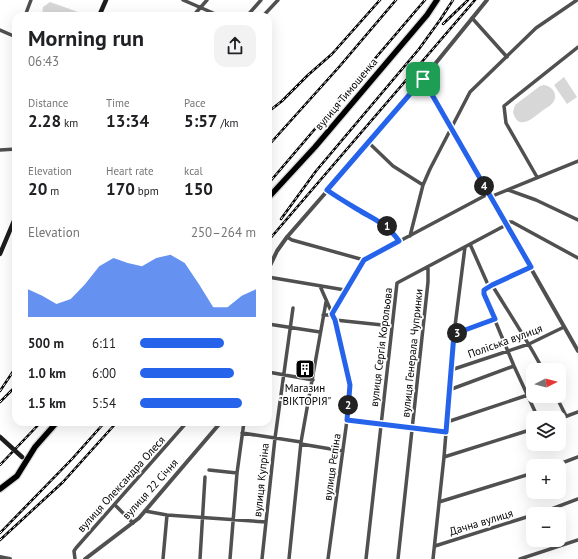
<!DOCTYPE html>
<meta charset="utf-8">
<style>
body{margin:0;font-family:"PT Sans",sans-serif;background:#f2f2f2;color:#202124;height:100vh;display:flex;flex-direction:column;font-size:15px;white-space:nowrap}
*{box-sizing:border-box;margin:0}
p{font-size:13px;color:#757577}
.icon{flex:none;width:22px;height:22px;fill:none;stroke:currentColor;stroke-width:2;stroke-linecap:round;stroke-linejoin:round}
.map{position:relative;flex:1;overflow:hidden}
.panel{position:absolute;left:12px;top:12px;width:260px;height:414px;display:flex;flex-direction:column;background:#fff;border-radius:12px;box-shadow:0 4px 16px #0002}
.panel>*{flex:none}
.needle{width:26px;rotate:84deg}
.buttons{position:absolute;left:526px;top:363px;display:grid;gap:8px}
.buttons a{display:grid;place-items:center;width:40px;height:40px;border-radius:8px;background:#fff;box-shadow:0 4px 16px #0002;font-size:20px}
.pin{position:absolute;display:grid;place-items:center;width:34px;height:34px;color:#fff;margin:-17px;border-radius:8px;box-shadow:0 2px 6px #0006}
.km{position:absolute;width:20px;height:20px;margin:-10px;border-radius:50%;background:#222;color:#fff;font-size:11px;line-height:20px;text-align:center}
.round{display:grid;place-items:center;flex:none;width:42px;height:42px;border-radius:12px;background:#f2f2f2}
.overview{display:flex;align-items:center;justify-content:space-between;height:68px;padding:0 16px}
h1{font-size:22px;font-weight:600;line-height:30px}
.figures{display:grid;grid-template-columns:repeat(3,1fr);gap:6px;height:68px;padding:4px 16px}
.figures div{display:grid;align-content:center}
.figures b{font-size:17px;font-weight:600}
.figures small{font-size:11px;font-weight:400}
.figures p{font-size:11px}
.chart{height:112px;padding:8px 16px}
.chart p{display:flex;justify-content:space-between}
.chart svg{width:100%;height:72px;margin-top:4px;fill:#2563eb;opacity:.7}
ul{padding:0 16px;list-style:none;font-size:13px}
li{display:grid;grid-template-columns:64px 48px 1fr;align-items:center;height:30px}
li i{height:10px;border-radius:5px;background:#2563eb}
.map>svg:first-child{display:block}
</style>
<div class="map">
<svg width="578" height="559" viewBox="0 0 578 559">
<rect width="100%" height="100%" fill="#fff"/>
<path fill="#d7d7d7" d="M50,2L81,13L83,16H42L43,7Z
M564,77L577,97L567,104L554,85Z
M544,85C551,86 558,93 554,101C552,105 546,108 542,111C533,118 518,132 513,112L515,105L540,86Z"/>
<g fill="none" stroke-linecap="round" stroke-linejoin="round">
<g stroke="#dbdbdb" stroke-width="8">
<path id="trunk" d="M268,198L315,147L427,15L437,0
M0,489L17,476L35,447L57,422"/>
</g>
<path stroke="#505050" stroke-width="3.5" d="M183,0L220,16
M25,16L31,0
M193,16L207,0
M247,16L261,0
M263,16L278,0
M472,18L507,57
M0,30L16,37
M368,142L393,166L423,185
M0,150L16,149
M537,177L506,123L504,106L578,47
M327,190C337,197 347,203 357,209C374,220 387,223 399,241
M508,190L536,200L578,220
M490,197L578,161
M410,236L423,185L430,169L470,92L536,28L577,0
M287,237L292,240L364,260
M470,244L489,287
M531,267L492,285L484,290V294L514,366L538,418
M268,277L345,290
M492,285C509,313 528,341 543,370
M320,286L335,320L350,385L347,420L328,559
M323,315H332L364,260L488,194
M335,320L392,326
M268,324L320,332
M454,334L495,319
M451,370L529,344L564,327
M268,372L313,380
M449,390L514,366
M556,396L566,416
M559,419L578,412
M347,420L446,432
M447,422L528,395
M242,433L301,442
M301,444L343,451
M444,457L533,429
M554,466L578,457
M209,470L237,473
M439,502L533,473
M115,505L133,523
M145,511L167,515L266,522
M538,514L578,499
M435,546L533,515
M75,559L74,551L76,548L187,422
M163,559L167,515
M200,559L205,477
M230,559L237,473L244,422
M262,559L275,438L293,308
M289,559L301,442L326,302
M366,559L397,283L506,225L508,222H512L578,258
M398,559L428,282V267
M433,559L444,457L454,334L465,247
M520,559L578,540"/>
<path stroke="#505050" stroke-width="4" d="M423,79L578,351
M268,270L277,251L287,237L396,112L487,0
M0,557L10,559
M85,559L139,518L221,422"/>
<path stroke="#1d1d1d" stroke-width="4.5" d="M99,16L106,0
M0,254L16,216"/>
<use href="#trunk" stroke="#000" stroke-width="5.5"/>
<g stroke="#000" stroke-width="2.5">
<path id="rail" d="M443,24L468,0
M268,112L282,101L308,75L332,54L380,0
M268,146L339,67L396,0
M268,184L425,0
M281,219L316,171L419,49L440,20L453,0
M268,241L475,0
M0,391L16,367
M0,402L16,386
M0,465L41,422
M0,533L72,459L105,422
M0,540L63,482L117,422"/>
</g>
<use href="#rail" stroke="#fff" stroke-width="1" stroke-dasharray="3" stroke-linecap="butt"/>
<path stroke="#1d1d1d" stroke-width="4.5" d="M0,437L22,457"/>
</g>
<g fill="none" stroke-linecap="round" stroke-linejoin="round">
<g stroke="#fff" stroke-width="8">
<path id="route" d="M423,79L531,267L492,285L484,290V294L495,319L454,334L446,432L347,420L350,385L335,320L332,314L364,260L399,241C386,223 375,220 357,209C347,203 337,197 327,190Z"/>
</g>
<use href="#route" stroke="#2563eb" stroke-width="5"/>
</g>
<defs>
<g id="building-square" transform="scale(1)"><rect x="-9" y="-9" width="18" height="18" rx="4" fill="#000" stroke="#fff"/><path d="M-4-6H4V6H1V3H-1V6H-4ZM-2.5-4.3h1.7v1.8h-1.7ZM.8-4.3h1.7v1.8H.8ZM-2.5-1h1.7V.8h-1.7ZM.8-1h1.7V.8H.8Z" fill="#fff"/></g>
</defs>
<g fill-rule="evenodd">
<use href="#building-square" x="305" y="369"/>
</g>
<g text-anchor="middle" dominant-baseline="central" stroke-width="3.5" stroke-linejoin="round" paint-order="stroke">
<g font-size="11" fill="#000" stroke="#fff">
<text transform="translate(346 94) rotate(-50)">вулиця Тимошенка</text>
<text transform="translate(505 341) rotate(-20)">Поліська вулиця</text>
<text transform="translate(381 347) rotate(-83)">вулиця Сергія Корольова</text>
<text transform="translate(412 353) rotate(-84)">вулиця Генерала Чупринки</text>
<text transform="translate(332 467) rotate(-82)">вулиця Рєпіна</text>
<text transform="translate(261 480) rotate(-84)">вулиця Купріна</text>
<text transform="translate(121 484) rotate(-48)">вулиця Олександра Олеся</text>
<text transform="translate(150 489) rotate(-48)">вулиця 22 Січня</text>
<text transform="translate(481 522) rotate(-17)">Дачна вулиця</text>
</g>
<g font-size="11" fill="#000" stroke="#fff">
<text x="305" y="388">Магазин<tspan x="305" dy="13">"ВІКТОРІЯ"</tspan></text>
</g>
</g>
</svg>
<div class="buttons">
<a><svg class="needle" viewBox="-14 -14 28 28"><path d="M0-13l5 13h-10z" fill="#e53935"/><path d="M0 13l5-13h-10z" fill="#757577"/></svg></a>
<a><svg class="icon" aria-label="layers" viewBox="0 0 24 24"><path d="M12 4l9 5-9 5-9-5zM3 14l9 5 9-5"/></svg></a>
<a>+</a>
<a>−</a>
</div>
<div class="pin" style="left:423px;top:79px;background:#1e9e55"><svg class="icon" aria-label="arrive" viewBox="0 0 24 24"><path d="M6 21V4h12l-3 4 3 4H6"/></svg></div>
<b class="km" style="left:387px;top:226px">1</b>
<b class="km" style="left:348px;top:405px">2</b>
<b class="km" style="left:457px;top:333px">3</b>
<b class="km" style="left:484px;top:186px">4</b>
<section class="panel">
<div class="overview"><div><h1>Morning run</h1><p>06:43</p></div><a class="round"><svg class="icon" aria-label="share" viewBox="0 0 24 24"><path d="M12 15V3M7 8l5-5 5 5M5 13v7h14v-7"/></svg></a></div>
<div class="figures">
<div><p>Distance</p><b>2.28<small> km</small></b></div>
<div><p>Time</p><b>13:34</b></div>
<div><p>Pace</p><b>5:57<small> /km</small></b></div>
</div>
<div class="figures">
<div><p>Elevation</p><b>20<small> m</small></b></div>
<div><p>Heart rate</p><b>170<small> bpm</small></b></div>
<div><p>kcal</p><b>150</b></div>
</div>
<div class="chart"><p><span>Elevation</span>250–264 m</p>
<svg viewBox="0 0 160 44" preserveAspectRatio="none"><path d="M0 44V27L10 31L20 36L30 33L40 24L50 13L60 8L70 11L80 13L90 8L100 6L110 11L120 24L130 38L140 38L150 31L160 27V44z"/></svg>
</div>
<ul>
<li><b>500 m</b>6:11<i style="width:72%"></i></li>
<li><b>1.0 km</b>6:00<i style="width:81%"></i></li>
<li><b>1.5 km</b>5:54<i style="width:88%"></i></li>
</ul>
</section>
</div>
